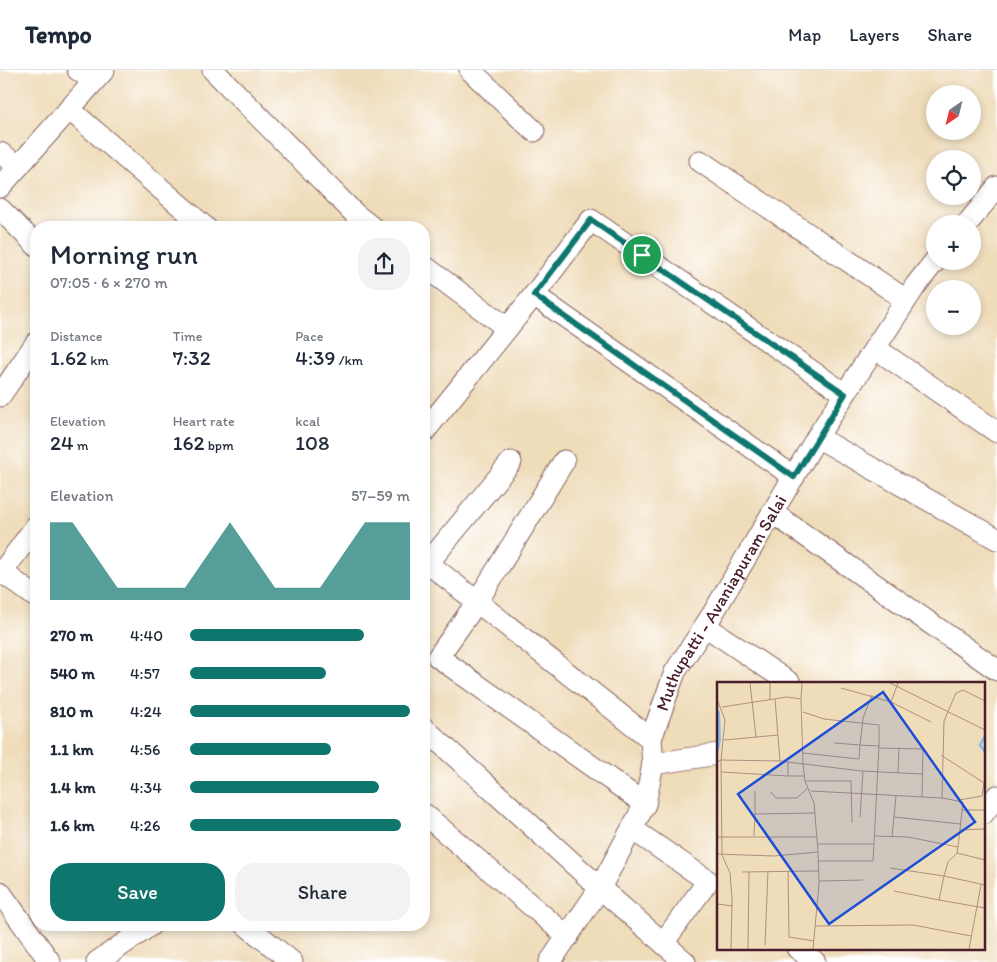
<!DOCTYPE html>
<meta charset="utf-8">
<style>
body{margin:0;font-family:Itim,sans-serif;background:#f2f2f3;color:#1f2937;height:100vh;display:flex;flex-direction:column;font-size:19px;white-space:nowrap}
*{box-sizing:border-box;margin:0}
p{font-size:16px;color:#747a83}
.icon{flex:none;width:28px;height:28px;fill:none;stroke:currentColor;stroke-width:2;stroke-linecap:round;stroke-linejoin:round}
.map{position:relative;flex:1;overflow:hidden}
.details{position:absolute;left:30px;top:151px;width:400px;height:710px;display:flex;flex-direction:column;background:#fff;border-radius:20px;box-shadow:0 2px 8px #0003}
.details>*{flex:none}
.needle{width:32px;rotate:215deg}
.buttons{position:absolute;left:926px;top:15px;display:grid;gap:10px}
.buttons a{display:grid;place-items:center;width:55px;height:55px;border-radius:50%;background:#fff;box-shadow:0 2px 8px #0003;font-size:25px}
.pin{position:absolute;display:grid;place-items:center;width:42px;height:42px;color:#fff;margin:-21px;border:2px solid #fff;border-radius:50%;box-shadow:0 1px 5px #0007}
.round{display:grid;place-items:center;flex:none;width:52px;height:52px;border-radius:20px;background:#f2f2f3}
.headline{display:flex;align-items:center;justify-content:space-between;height:85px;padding:0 20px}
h1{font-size:28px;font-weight:600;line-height:38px}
.stats{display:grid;grid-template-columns:repeat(3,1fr);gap:8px;height:85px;padding:5px 20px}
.stats div{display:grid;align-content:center}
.stats b{font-size:21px;font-weight:600}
.stats small{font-size:14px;font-weight:400}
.stats p{font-size:14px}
.chart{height:140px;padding:10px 20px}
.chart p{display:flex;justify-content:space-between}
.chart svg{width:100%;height:90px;margin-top:5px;fill:#0f766e;opacity:.7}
.action{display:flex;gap:10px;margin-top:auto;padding:10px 20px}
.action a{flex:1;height:58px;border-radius:20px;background:#0f766e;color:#fff;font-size:20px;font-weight:600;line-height:58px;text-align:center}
.action a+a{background:#f2f2f3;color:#1f2937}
ul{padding:0 20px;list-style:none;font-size:16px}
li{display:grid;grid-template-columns:80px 60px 1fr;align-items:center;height:38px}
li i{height:12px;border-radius:6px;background:#0f766e}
header{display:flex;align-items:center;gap:30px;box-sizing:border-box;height:70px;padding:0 25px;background:#fff;border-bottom:1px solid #e0e1e3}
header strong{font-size:24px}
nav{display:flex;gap:28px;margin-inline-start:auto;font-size:18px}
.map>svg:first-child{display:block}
</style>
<header>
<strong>Tempo</strong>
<nav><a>Map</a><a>Layers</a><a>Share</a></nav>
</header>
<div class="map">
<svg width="997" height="892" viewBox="0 0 997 892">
<rect width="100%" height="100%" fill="#fff"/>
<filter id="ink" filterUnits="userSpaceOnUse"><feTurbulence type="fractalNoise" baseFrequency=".02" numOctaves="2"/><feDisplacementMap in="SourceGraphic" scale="10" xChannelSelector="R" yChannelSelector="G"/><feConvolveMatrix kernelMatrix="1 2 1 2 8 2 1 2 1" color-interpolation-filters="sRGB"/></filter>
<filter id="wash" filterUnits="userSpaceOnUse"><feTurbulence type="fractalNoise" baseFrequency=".0096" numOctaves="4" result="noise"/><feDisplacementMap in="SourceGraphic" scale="20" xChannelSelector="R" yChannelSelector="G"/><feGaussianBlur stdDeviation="1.12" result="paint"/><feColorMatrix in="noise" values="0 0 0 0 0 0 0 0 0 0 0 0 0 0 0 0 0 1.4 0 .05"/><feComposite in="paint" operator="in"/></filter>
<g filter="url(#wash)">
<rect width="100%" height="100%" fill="#efdcb9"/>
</g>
<g filter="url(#ink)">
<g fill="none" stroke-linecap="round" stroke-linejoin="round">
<g stroke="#84615d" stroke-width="23">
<g id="minor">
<path d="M78,0L94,11"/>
<path d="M213,0L355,144L373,158"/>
<path d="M470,0L534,61"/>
<path d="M69,39L206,158"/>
<path d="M0,83L19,96"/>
<path d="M700,91L906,230"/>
<path d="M0,117L104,0"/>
<path d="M0,139L36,175"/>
<path d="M967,154L997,117"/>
<path d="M424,196L507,258"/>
<path d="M534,225L591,150L845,324"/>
<path d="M875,278L997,362"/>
<path d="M0,326L36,273"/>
<path d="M424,362L534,225L794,407"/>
<path d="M817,367L997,469"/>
<path d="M564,391L477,532L438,587L645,734"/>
<path d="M773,443L997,600"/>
<path d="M424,490L651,669"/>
<path d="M424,498L511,392"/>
<path d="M2,502L36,527"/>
<path d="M0,505L36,456"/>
<path d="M705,556L790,613"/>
<path d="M424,658L600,818L685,892"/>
<path d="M653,694L718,684"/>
<path d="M424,744L568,867"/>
<path d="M983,744L997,726"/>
<path d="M632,759L708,811L663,873"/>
<path d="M0,822L50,892"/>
<path d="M246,855L292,892"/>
<path d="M797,878L815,892"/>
<path d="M97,892L151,855"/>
<path id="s1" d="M550,892L600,818L645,734L653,694L651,669L675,602L712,545L817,367L916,215L935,191"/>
</g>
</g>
<use href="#minor" stroke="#fff" stroke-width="21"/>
</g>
</g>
<g fill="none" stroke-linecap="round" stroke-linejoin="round" filter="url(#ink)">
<g stroke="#fff" stroke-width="10">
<path id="route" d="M591,150L845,324L794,407L534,225Z"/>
</g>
<use href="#route" stroke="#0f766e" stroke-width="6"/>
</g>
<g text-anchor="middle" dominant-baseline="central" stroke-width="5" stroke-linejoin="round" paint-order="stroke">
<g font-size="18" fill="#4a1f2b" stroke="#fff">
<text stroke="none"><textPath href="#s1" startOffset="404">Muthupatti - Avaniapuram Salai</textPath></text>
</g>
</g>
<g transform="translate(717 612)">
<rect width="268" height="268" fill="#efdcb9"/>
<path d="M0,26L3,30L4,58L0,77Z" fill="#7ebef3"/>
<path fill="none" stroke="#7ebef3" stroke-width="2.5" d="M268,54L263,63L268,70"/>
<path fill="none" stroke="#ad9080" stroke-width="1" d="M33,1L39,55M53,1V17M173,1L268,48M124,6L174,20L181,1M0,17L8,38L4,78L0,80M58,17L63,79M84,17L85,1M174,20L214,40M5,25L70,15L84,17L86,82L88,99L97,121L101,170L102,202L96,267M86,30L107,37L162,43V64M7,58L61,53M162,66L206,67M86,71L142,77L143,63L117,61M224,73L267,101L265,114L242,118M71,80V94H88M5,90L71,94M181,91L182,66M88,99H134L135,141M38,109V132L98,131M94,109L225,116L227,39L239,11L246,8L268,19M54,110L59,116H80L91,106M205,115L206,65M245,128H268M143,135L146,89M177,135L244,142M243,148L268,147M37,154L38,132M157,154L191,155L241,165L246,120L225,116M0,155H99M175,155L179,114M100,162H157L162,64L143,63L146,36L155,13M240,171L268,178M0,172L57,174L101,170M101,179H156L157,162M173,186L227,194L231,180L240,171L241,165M71,189L72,255L97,259M25,190L101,189M102,199L146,198M268,203L227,194L222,218L268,226M177,209L222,218M0,222L16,224M98,244L196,243L254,254M48,263L51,189M14,267L15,216L13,191L5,173L4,78L63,79L144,89L205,92M31,267L32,190M252,267L264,203"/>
<path fill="#1d4ed8" fill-opacity="0.15" stroke="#1d4ed8" stroke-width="2.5" d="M166,10L258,140L112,242L21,112Z"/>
<rect width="268" height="268" fill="none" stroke="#4a1f2b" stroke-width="2.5"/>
</g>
</svg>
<div class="buttons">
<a><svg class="needle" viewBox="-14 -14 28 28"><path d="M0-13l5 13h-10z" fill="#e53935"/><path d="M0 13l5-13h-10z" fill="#747a83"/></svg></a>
<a><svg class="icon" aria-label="locate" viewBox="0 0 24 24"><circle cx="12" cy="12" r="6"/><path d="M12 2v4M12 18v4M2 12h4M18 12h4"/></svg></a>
<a>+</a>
<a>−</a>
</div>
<div class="pin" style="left:642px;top:185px;background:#1e9e55"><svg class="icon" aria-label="arrive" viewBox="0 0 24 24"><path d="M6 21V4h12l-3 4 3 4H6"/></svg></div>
<section class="details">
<div class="headline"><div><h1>Morning run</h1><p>07:05 · 6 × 270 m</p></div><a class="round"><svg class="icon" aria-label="share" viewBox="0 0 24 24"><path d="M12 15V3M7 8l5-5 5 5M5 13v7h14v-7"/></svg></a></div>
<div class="stats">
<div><p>Distance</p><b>1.62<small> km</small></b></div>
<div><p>Time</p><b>7:32</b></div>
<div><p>Pace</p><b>4:39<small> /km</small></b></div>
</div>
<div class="stats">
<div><p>Elevation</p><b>24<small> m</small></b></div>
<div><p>Heart rate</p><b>162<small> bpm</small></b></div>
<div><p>kcal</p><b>108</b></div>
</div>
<div class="chart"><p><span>Elevation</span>57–59 m</p>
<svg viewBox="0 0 160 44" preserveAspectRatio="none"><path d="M0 44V6L10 6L20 22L30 38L40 38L50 38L60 38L70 22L80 6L90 22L100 38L110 38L120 38L130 22L140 6L150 6L160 6V44z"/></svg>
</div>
<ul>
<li><b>270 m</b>4:40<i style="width:79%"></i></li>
<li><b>540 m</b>4:57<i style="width:62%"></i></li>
<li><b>810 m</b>4:24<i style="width:100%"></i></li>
<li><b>1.1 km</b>4:56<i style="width:64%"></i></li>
<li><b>1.4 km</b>4:34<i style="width:86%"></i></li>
<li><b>1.6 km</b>4:26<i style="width:96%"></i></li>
</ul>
<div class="action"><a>Save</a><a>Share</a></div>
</section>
</div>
